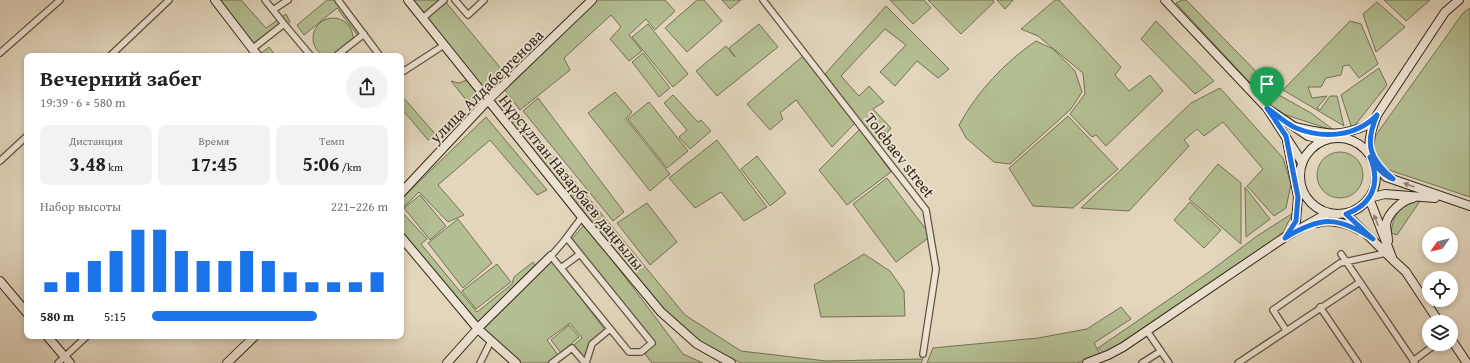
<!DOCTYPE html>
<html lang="ru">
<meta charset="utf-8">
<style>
body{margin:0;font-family:"Gentium Book Plus",serif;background:#f2f2f2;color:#222;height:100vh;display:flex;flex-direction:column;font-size:15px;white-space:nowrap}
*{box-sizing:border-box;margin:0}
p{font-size:13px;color:#767676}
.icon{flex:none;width:22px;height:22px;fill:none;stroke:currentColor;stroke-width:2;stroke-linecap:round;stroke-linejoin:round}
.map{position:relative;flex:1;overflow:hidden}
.panel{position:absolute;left:24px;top:53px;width:380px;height:286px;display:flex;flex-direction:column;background:#fff;border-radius:8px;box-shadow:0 2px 6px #0003}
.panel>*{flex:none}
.needle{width:26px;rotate:236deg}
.fabs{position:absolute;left:1422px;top:227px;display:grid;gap:8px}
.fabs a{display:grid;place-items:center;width:36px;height:36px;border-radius:50%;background:#fff;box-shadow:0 2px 6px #0003;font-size:20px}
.pin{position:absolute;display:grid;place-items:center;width:34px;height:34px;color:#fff;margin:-41px -17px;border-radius:50% 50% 50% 0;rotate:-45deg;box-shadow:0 0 4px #0007}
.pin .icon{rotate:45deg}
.round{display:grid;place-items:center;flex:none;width:42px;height:42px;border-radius:21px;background:#f2f2f2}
.head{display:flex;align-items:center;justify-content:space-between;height:68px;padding:0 16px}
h1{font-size:22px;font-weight:700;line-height:30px}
.metrics{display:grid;grid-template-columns:repeat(3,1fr);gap:6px;height:68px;padding:4px 16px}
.metrics div{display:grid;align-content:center;border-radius:8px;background:#f2f2f2;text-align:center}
.metrics b{font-size:20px;font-weight:700}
.metrics small{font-size:11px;font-weight:400}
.metrics p{font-size:11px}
.chart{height:112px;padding:8px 16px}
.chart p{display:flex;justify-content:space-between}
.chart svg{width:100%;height:72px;margin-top:4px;stroke:#1a73e8;stroke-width:6}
ul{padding:0 16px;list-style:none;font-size:13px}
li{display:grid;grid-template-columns:64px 48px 1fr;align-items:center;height:30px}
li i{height:10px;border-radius:5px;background:#1a73e8}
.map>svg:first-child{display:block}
</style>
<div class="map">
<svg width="1470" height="363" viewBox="0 0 1470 363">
<rect width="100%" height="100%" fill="#e3d6bd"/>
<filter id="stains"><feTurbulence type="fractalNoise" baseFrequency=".005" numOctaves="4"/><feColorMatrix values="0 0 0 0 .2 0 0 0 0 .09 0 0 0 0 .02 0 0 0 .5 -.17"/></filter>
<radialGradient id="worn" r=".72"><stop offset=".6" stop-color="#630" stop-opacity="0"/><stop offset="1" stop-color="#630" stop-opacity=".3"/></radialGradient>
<path fill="#b3be92" stroke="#747256" d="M217,0H241L266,28L286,14L290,22L257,50Z
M327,0H336L339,4L343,1L368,34L361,40L337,8L304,35L297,25Z
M412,0H444L508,77L489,95Z
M597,0H665L675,11L655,30L646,19L629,35L642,51L629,61L610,39L621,27L611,15L564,58L570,70L520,110L504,89Z
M697,0H704L722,21L687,52L665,28Z
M722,0H741L730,9Z
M890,0H924L931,8L913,24Z
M928,0H993L994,2L961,34Z
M997,0H1013L1005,9Z
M1055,0H1059L1121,67L1115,75L1129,91L1150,75L1163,91L1106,146L1096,135L1092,137L1070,114L1085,94L1083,73L1038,36L1021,29Z
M1182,0H1186L1279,95L1311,113L1335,131L1277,112L1176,3Z
M1384,0H1430L1406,21Z
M1377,2L1405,27L1376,52L1363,14Z
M886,6L949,69L938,78L917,61L895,86L880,72L906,45L885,29L841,76L859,96L869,86L884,102L873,109L891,128L878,144L825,74Z
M1470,8V197L1386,169L1375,157L1373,148L1376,135L1463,13Z
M313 38a20 20 0 1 1 40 0a20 20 0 1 1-40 0Z
M1156,21L1214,81L1195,94L1141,39Z
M1350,21L1361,24L1378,64L1359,78L1349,65L1343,66L1341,75L1326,78L1321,87H1308L1312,98L1327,96L1317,108L1320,110L1330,96H1337L1344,126L1283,90Z
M648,24L688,74L673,87L632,37Z
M759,24L778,47L717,96L696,71L726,46L735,57L729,48Z
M1036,41L1053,49L1075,71L1082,92L1071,109L1010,164L994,162L966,138L959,125C977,92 1005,62 1036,41Z
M269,47L276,56H262L260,54Z
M643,53L670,88L659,97L632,62Z
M803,56L855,123L832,147L796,100L780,113L783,119L770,130L747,104Z
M1379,68L1387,85L1352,129L1341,95Z
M467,80L485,101L475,111L451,81L459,83Z
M1220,88L1283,158L1291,184L1286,208L1274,216L1247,186L1263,169L1223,122L1204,136L1197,129L1184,140L1189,146L1129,211L1081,208L1191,103Z
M615,92L632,112L626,119L670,174L650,191L588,113Z
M401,95L437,136L428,140L401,108Z
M673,95L698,122L701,120L711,131L690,149L679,137L687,130L664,103Z
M506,98L685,315L741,351L826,361L923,359L921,363H741L700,343L646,295L493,102Z
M538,98L624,212L613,221L523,111Z
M649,102L688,151L667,168L628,119Z
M1068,116L1118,169L1073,208L1033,206L1009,168Z
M486,117L547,190L537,195L490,140L438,185L464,215L448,222L419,192L401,210V199Z
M860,129L891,172L847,205L819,170Z
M717,140L767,207L744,221L721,192L695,208L669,178Z
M1317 175a23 23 0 1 1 46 0a23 23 0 1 1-46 0Z
M757,156L786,193L770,206L741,169Z
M1218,164L1241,183V244L1189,199Z
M887,178L931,236L896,262L853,204Z
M1245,187L1270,219L1246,237Z
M420,195L446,226L430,240L404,208Z
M1412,200L1420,201L1397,235L1391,233C1393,217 1398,208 1412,200Z
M1190,202L1221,230L1204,248L1174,220Z
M647,203L677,242L650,265L617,223Z
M401,211L427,239L421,244L477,312L512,284L514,277L533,262L536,266L477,324L401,231Z
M1293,213L1280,238L1105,354L1098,348L1209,272L1257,236Z
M458,219L492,263L463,288L428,243Z
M585,224L683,354L703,363H652L645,354L654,344L571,240Z
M864,254L890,271L904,291L905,316L821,317L814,285Z
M551,259L605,330L590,343L584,358L574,345L582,338L570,323L547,340L558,355L548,363H520L482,328Z
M497,264L511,282L476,309L462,291Z
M1121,307L1131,319L1094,343L1101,356L1077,363H927L933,348L1038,338L1087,329Z
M569,325L579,337L561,353L551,340Z"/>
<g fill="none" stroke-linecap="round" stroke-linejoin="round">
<g stroke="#605343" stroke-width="8">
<path id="street" d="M265,0L273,10L288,0
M338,0L380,56
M455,0L468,15L484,0
M763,0L926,210L936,269L923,354
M273,10L284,24
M423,18L444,0
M252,49L284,24L311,56
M0,53L60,0
M110,56L169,0
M336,56L364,34
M401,73L444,45
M0,161L27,136
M567,238L652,343L641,352H629L551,256L564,241L582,217
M1341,254L1415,363
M561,268L580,254
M1320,307L1358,363
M1286,330L1273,310L1340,263L1386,253
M1147,331L1169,363
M1413,361L1436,344
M58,363L87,336
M480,363L491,341
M552,363L572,348L585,363
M586,363L592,344L610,329
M1142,363L1161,351
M1238,363L1360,282"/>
</g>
<g stroke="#34271a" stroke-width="10">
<path id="secondary" d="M215,0L258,56
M408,0L582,217L661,312L697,344L731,363
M1165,0L1267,108L1302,162
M1459,0L1445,12L1377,115C1366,142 1365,155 1386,177L1470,206
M1271,111L1308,136L1325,140
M1295,127C1327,134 1337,138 1368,125
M1300 176a38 38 0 1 1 76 0a38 38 0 1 1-76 0Z
M1287,141L1298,197L1296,221
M401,193L488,100L592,0
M1346,214L1393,260L1369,198L1385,194L1435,198
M1317,223C1329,219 1348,223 1359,230
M401,237L478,329L516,363
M1388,241C1388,236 1386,229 1386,224C1388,213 1402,200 1413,198
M1393,260L1406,272L1439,322
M0,281L27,313
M47,336L70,363
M1451,339L1467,363
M227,363L255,336
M447,363L481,325L551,256
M1087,363L1108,355L1123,347L1285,237L1328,213"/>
</g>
<use href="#street" stroke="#ede4d4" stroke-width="5.5"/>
<use href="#secondary" stroke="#ede4d4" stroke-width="8"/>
</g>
<defs><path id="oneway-solid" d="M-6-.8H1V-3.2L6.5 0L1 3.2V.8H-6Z"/></defs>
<g fill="#908677">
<use href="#oneway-solid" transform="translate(1409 185) rotate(-160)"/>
<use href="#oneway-solid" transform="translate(1376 220) rotate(-111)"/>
</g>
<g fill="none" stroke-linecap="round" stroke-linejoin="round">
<g stroke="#fff" stroke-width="8">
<path id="route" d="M1267,108C1276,114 1286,124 1296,128C1323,139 1356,137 1377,115C1364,145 1370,159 1393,179C1382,175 1376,166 1370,157C1381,183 1373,204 1346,214L1373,239C1338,216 1321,216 1285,238L1296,221L1298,197L1286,136Z"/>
</g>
<use href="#route" stroke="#1a73e8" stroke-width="5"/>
</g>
<g text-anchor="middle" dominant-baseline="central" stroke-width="3.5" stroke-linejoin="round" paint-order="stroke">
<g font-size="16" fill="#34271a" stroke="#ede4d4">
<text transform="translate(486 86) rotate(-45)">улица Алдабергенова</text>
<text transform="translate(900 155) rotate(52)">Tolebaev street</text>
<text transform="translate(572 182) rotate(51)">Нұрсұлтан Назарбаев даңғылы</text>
</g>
</g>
<rect width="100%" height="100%" filter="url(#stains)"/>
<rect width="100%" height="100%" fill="url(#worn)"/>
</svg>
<div class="fabs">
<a><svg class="needle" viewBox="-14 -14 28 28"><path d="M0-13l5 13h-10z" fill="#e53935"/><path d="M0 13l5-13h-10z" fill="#767676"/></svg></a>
<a><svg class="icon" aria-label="locate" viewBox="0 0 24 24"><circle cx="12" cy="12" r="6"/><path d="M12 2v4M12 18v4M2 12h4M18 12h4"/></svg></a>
<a><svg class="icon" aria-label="layers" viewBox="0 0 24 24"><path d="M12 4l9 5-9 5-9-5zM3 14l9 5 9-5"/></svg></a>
</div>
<div class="pin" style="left:1267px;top:108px;background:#1e9e55"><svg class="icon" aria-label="arrive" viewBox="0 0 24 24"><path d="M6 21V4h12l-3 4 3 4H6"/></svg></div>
<section class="panel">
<div class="head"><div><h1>Вечерний забег</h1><p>19:39 · 6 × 580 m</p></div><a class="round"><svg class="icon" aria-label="share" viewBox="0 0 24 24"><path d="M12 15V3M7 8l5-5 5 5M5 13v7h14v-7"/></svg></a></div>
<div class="metrics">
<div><p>Дистанция</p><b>3.48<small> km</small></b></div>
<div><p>Время</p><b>17:45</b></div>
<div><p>Темп</p><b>5:06<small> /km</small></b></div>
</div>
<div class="chart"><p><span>Набор высоты</span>221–226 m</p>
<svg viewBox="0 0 160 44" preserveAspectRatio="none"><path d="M5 44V38M15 44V32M25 44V25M35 44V19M45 44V6M55 44V6M65 44V19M75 44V25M85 44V25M95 44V19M105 44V25M115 44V32M125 44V38M135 44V38M145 44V38M155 44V32"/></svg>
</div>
<ul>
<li><b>580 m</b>5:15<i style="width:70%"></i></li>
</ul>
</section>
</div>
